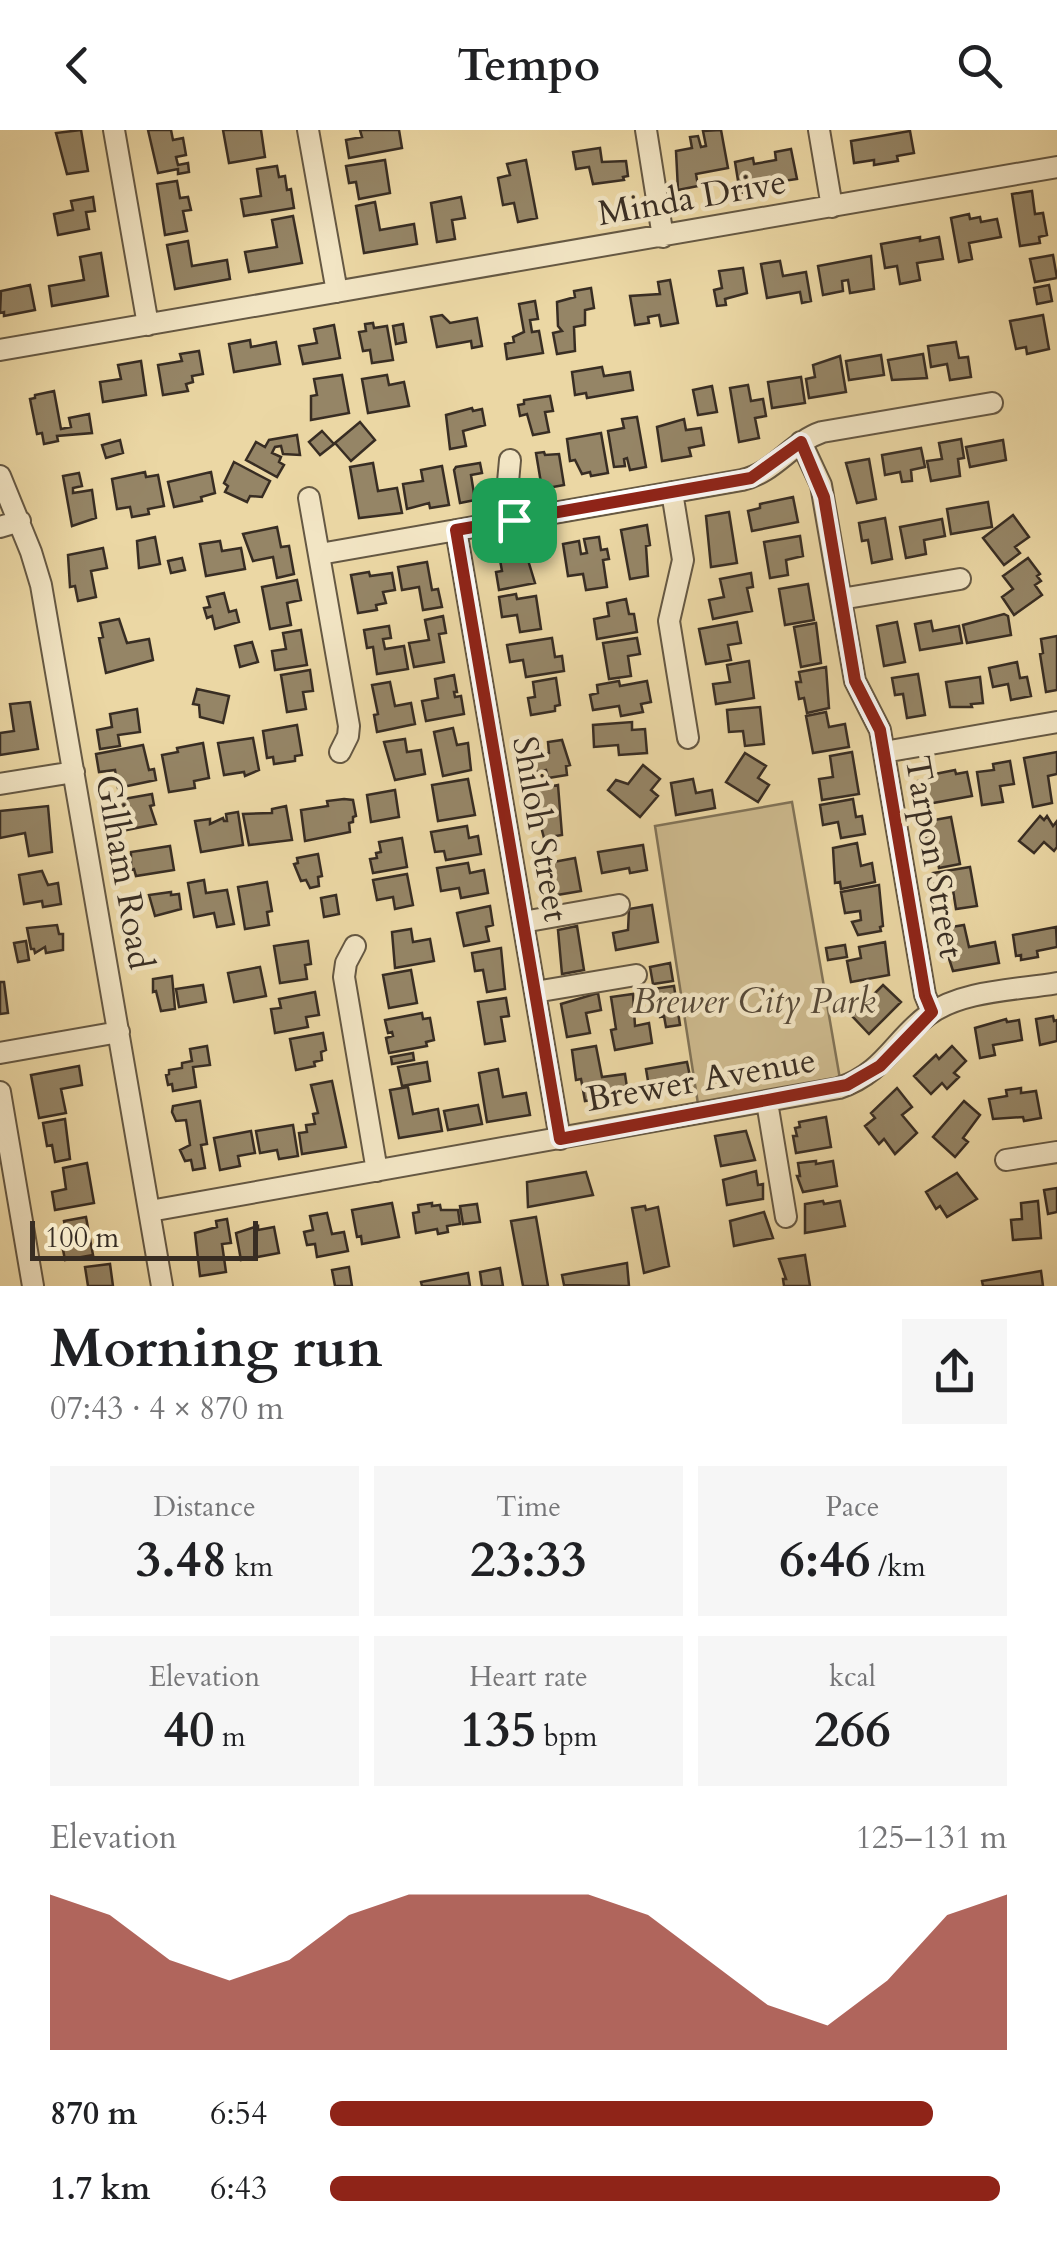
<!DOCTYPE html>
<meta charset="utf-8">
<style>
body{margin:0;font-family:Cardo,serif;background:#f6f6f6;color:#202124;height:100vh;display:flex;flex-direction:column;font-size:38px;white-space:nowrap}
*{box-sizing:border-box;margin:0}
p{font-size:32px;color:#757577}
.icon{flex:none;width:55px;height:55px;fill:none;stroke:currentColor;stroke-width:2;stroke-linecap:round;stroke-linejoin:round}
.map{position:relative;height:1156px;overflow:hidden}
.panel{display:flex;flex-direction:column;background:#fff;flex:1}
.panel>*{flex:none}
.scale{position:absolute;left:30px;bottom:25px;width:228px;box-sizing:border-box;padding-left:10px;border:5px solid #382d23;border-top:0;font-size:28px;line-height:35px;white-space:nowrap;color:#382d23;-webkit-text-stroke:8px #f2e5c4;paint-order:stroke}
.pin{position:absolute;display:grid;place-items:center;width:85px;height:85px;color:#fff;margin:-42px;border-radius:20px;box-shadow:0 5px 15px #0006}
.round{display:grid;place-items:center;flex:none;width:105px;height:105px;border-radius:0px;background:#f6f6f6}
.head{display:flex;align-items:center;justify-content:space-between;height:170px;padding:0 50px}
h1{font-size:55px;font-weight:600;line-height:75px}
.figures{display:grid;grid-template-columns:repeat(3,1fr);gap:15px;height:170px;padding:10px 50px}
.figures div{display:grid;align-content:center;border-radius:0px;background:#f6f6f6;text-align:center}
.figures b{font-size:50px;font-weight:600}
.figures small{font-size:28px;font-weight:400}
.figures p{font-size:28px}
.chart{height:280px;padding:20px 50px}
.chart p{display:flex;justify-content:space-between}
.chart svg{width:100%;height:180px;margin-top:10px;fill:#8f2418;opacity:.7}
ul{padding:0 50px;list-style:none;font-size:32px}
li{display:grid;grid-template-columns:160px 120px 1fr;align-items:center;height:75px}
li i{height:25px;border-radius:12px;background:#8f2418}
header{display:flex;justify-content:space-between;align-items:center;height:130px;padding:0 50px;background:#fff;font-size:45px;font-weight:600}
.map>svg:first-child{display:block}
</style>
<header><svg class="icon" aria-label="back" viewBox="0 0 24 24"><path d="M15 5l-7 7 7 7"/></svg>Tempo<svg class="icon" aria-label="search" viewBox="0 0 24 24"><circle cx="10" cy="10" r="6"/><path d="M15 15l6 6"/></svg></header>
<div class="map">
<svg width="1057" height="1156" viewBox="0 0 1057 1156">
<rect width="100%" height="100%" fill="#ebd7a4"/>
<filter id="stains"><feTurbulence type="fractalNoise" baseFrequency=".002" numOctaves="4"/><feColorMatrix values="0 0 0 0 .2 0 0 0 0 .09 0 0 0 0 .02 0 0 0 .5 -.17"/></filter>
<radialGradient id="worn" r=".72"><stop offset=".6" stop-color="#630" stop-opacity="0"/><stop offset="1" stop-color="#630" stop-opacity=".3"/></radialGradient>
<path fill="#cdba8e" stroke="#827458" stroke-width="2.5" d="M792,672L840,949L698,974L655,696Z"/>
<path fill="#958566" stroke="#382d23" stroke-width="2.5" d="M81,0L88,41L67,44L56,3Z
M148,0H171L173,10L183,8L186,25L176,27L178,35L188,33L189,42L178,44V39L158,43Z
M223,0H261L265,27L229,33Z
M360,0H399L402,18L349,28L346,10L362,7Z
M721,0L728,38L696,44L698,56L678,60L676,21L692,18L690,7L698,6L701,17L706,16L703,1Z
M910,1L914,23L897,26L898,31L874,35V30L854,33L851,11Z
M600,18L602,32L626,31L628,46L623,47L624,50L593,54L589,37L576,39L573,22Z
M791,19L797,49L783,51L784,55L740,63L735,32L753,28L754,34L776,30L775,22Z
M385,30L390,63L359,69L356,52L349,53L346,36Z
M526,30L537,88L518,92L514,73L503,75L498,48L510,45L507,34Z
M277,36L279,47L285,46L287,60L291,59L294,78L244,86L241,69L261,66L257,39Z
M177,51L180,68L188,67L191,80L183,81L187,101L165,105L157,54Z
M1032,61L1035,84L1043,83L1047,105L1039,107L1040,113L1020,116L1012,64Z
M93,67L95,81L86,82L89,99L58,105L54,84L73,80L71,71Z
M461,67L465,88L452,90L455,109L437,112L431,73Z
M375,72L380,100L414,94L417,114L364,123L356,76Z
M969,84L970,89L980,87L981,92L997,89L1001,107L969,113L972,129L959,132L951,88Z
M293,86L302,133L249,142L245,122L277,117L272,90Z
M920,107V111L939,107L943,129L917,133L920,150L900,154L897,136L885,138L881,114Z
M188,111L192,136L227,130L230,149L175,159L167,115Z
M101,123L108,166L52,176L49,156L84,150L80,127Z
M1053,125L1057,148L1035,152L1030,129Z
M871,126L874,159L850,163L848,150L842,151L843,161L823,165L818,136Z
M780,131L783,146L806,142L811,171L802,173L800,162L767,168L761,134Z
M743,138L747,163L725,169L726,175L717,176L714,160L722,158L719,141Z
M670,150L678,193L661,196L659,185L648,187L649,193L635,195L630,166L660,164L658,152Z
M30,155L35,180L4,186V182L0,183L1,161Z
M1049,155L1052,171L1037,174L1034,158Z
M591,158L594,178L585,180V195L574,197L575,221L557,224L553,203L562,201L558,196L557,172L575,167L574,161Z
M535,171L538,189L530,190L532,202L539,201L543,223L507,229L505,214L514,212L513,207L524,202L519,174Z
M442,185L450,193L477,188L482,216L472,218L471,211L437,217L431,187Z
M1043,185L1049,219L1027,224L1026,217L1016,219L1010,191Z
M373,193L374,198L387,196L393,230L372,233L370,220L363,221L359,202L366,201L365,194Z
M403,194L406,212L396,214L393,196Z
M334,195L340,228L303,234L299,216L317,213L314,199Z
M250,210L251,217L276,212L280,234L234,242L229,214Z
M956,212L959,228L968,227L971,247L950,250L947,234L931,237L928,216Z
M199,221L203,244L192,246L193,252L186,254L188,261L163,265L158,235L182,231L180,224Z
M923,224L927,248L892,250L888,230Z
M881,225L884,245L849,250L846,231Z
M840,226L846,262L809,268L806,249L815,247L813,235Z
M141,231L146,265L103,272L100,252L121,249L118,235Z
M602,237L604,246L630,242L633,260L587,268L586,263L575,265L572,242Z
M342,245L349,283L311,290V266L317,265L314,249Z
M387,245L389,255L404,252L409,276L368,283L362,249Z
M801,247L805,273L772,278L768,252Z
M748,255L751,271L763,269L766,286L755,288L759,308L739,312L730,258Z
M712,256L717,282L698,285L693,260Z
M54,261L61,299L71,297L69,288L89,284L92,303L57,306L58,311L44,314L42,303L37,304L30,269L35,268V265Z
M550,266L553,281L545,282L549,302L533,305L527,284L520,286L518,275L524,274V270Z
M472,278L473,281L482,279L485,295L463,301L466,316L450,319L446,285Z
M637,287L646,337L630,340L627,328L624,329L625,336L614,337L608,301L624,298L622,289Z
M684,289L686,300L701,298L704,315L689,318L691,326L662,331L657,297Z
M360,292L375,310L351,331L335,313Z
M322,301L334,314L320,325L309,312Z
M601,303L608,343L591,346L590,342L582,344L575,330L570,331L567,309Z
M297,305L300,325L283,324L281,316L275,317L272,323L281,327L279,332L284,335L277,347L246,330L256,312L265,317L269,310Z
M961,309L964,328L958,329L960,346L931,351L927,331L942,329L939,313Z
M120,310L123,323L106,328L102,315Z
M1003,310L1006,330L970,337L966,317Z
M921,318L925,337L911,340L912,351L902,352L900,342L885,345L882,325Z
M544,322L545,325L559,324L564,355L542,359L536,323Z
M869,329L876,369L857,373L846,333Z
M234,332L270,351L262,367L250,366L247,372L225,362L228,356L224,353Z
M373,333L378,361L397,358L402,383L359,388L350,337Z
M480,333L482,343L471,345L475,370L460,373L454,340L456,337Z
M442,336L449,375L430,378L429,373L407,379L403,354L423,351L421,340Z
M145,342L146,347L158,345L164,376L148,379L149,384L132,387L130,377L117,379L112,349Z
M211,342L215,363L201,367L202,371L174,377L168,352Z
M79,343L82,356L73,358V363L92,360L96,388L72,396L63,346Z
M793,367L798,392L752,401L748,381L760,378V374Z
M988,372L992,397L951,404L947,379Z
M729,382L737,433L711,437L706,386Z
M1013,385L1029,407L1015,417L1020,423L1004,435L983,408Z
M885,388L892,429L872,433L868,410L862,411L859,393Z
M942,389L945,406L924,410L926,424L906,428L900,397Z
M647,395L650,415L646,416L648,446L630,449L621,400Z
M277,397L281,417L289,416L294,444L277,448L273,427L253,431L243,404Z
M800,406L803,426L786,430L788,445L770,448L764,412Z
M155,407L160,434L139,438L137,411Z
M599,407L601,420L607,419L609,429L603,430L607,457L586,460L583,444L568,446L563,414L579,411L581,424L587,423L584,409Z
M220,411L222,421L241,418L245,439L206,446L200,414Z
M524,417L535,453L499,460L496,442L502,441L500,430L506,429L504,421Z
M103,418L107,438L91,441L96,467L78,471L75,456L70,457L68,425Z
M182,428L185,440L171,443L168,431Z
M1028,428L1040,444L1037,446L1041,451L1035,455L1042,465L1014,485L1002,467L1013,459L1003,446Z
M427,432L432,460L438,459L442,477L423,480L419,457L402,460L398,437Z
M369,442L370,446L392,443L395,460L383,462L386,473L376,475L377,480L358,483L351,445Z
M751,443L753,457L747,458L752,481L713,489L709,470L724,467L720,449Z
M297,450L301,470L287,473L291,495L270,499L262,457Z
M808,454L814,490L785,495L779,459Z
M224,463L229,482L236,480L239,492L215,499L212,486L207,488L204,478L210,477L207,467Z
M516,464L517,469L536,466L541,499L520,502L517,485L502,487L499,467Z
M626,469L629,484H634L637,502L597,509L594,489L609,486L607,473Z
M1004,484L1008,486L1011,505L967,513L963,495Z
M443,486L446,503L439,504L444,532L414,537L409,513L429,510L425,490Z
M119,489L127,513L149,509L153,530L106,543L99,508L103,507L100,493Z
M931,491L933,501L959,496L962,513L920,520L915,494Z
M737,492L741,513L728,515L731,530L706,534L699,499Z
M897,492L905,532L884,536L877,496Z
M816,493L821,533L801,537L794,497Z
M389,496L391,508L383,509L385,519L404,516L408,539L377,544L373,517L367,518L364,500Z
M301,500L307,535L275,540L272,521L286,519L283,503Z
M1057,506V560L1046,562L1040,524L1043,523L1041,509Z
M552,508L555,527L562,526L564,541L526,547L523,530L510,532L507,515Z
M637,508L640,524L628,526L631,546L609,549L603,513Z
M252,512L258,532L240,537L235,516Z
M749,531L754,568L716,574L713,554L730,552L727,535Z
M1017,532L1020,548L1027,547L1031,566L1011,570L1008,554L993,557L989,538Z
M826,537L829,578L807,583L804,568L799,569L796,552H801L799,542Z
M310,540L313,561L303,562L306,579L287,582L281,545Z
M918,544L925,585L907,588L903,564L895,565L892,548Z
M454,545L457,562H454L455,567L461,566L464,584L426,591L422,571L438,568L435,549Z
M980,547L983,573L971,574L972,577H950L946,552Z
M556,548L560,575L555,576V581L531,585L528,568L535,567L533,552Z
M619,551L620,556L647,551L651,572L641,574L643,582L621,586L619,576L593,580L590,565L598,563L597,555Z
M390,552L395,576L411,573L415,594L377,602L374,585L378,584L372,555Z
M197,559L229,566L223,593L200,587L199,575L193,574Z
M30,572L38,619L0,625V603L14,601L10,574Z
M760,577L764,614L745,616L743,601L729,602L727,580Z
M137,579L140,602L118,605L120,616L100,619L97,600L112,597L110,584Z
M826,582L829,597L845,594L849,617L813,623L806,586Z
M632,592V600L645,599L647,623L619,625L618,615L594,617L593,595Z
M297,595L302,625L295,626V631L274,634L273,627L267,628L263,601Z
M453,598L457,615L468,613L471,640L443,646L434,602Z
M253,608L259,640L245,646L244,642L224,645L218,613Z
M405,609L407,622L421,620L425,644L395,650L384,612Z
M562,610L570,635L566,636L567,645L548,648L546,640L532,643L529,626L549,623L548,612Z
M203,613L209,648L194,651L195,658L169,662L162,625L178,622L177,618Z
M143,615L149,640L154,639L156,650L118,658L115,640L99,642L96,624Z
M852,622L859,664L822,670L819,649L833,647L830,626Z
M1057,622V644L1048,646L1052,673L1033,677L1024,628Z
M745,623L766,636L758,648L769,655L758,672L726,652Z
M1010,631L1014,654L1000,656L1003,672L982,675L977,642L994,640L993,634Z
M643,635L660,649L651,660L658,666L640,687L608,660L616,650L628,654Z
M955,640L956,644L967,642L972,666L922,675L918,651L931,649L930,645Z
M468,649L475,685L438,691L432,655Z
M693,649L696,663L712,660L715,678L676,685L671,653Z
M558,655L562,705L544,708L535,673H539L537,659Z
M395,660L399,687L371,692L367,665Z
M152,664L154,675L150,676L156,694L117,702L110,681L113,680L112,671Z
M344,669L353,670L356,686L353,687V692L349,693L350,702L305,711L301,680L328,676L327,671Z
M853,669L856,687L862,686L865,704L841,708L838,692L823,695L820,675Z
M48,676L52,722L29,726L25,703L0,708V681Z
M286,676L292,710L249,715L243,684L272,683V679Z
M238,682L243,715L201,722L195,691L210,689V694L223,688L224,691H227L226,684Z
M1040,686L1044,690L1047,686L1053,696L1057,691V717L1054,721L1044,712L1034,723L1019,711Z
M951,687L960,734L939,738L936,721L932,722L930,710L926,711L923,692Z
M467,696L469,708L478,706L481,724L446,730L444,721L435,722L431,702Z
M402,708L407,737L373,743L370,729L377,728L376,723L381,722L379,712Z
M857,713L861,736L872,733L875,752L841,759L840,752L835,753L833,718Z
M643,715L647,740L630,743L629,738L602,743L598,722Z
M170,716L174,740L136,746L134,739L131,740V722Z
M318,724L322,746L318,747L319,756L310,758L306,750L301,751L294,734L298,733L297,728Z
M575,728L581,761L551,766L543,743L549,742L548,733Z
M468,733L470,743L484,740L488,763L461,768L459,758L441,761L437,738Z
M970,737L977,776L956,779L953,760L937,763L933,743Z
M42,741L48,755L58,753L61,774L43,777L42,771L24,774L19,745Z
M407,744L413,775L395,779L393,767L377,770L373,750Z
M204,750L206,763L227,760L234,794L217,797L214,783L194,787L188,753Z
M267,752L272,781L267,782L269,795L245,799L238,757Z
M879,755L883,796L880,797L881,801L858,805L852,792L861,790L860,781L845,783L841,762Z
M171,762V765L179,764L181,779L155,786L149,765Z
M336,765L339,784L324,787L321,768Z
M652,775L658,812L616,820L613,803L628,800L629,779Z
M490,776L493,795L486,797L489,811L464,816L457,783Z
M57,795L59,804H63V820L46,823L45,817L35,823L34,819H31L27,798Z
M964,795L969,817L995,812L999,833L953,841L944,813H947L945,798Z
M577,796L584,840L562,844L558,800Z
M1056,797L1057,817L1037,821L1038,827L1021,830V825L1016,826L1013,805Z
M411,799L413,812L430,809L434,831L395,838L392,802Z
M26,811L29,830L18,832L14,813Z
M308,811L311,834L305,835L307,849L280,853L274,816Z
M885,812L889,845L851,852L847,831L861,828L859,817Z
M845,815L847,827L828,830L826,818Z
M501,818L505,859L487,862L483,840L475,841L472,823Z
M670,833L673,851L653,854L650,837Z
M260,837L266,866L234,872L228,843Z
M411,840L417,873L389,878L383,845Z
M172,846L175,879L161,881L156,861L153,862V849Z
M0,852H4L8,883L0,884Z
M203,855L206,872L179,877L176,859Z
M883,855L901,872L869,904L852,886Z
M674,856L680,895L666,897L664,886L660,887L659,876L656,877L653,859Z
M315,862L319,885L306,887L308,897L275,903L271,879L281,878L279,869Z
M598,863L601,880L586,883L590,903L567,907L561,874Z
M633,864L635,896L649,893L652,913L615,920L611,900L616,899L611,867Z
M506,868L509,886L501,887L505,911L485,914L478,872Z
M422,883L423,889L430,888L434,910L426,912L427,916L389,923L386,908L393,906L392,902L388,903L385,890Z
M1053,886L1054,891L1057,890V911L1040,915L1036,889Z
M1006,889L1007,892L1019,890L1022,910L993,915L995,925L980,928L975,898Z
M323,903L326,920L321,922L322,930L314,932L315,936L296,940L290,909Z
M207,916L210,935L193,937L196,957L173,961L172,954L168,955L166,945L169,944V940L182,938V933L192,931L190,919Z
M596,916L602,947L625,944L628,964L585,971L581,949L576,950L572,920Z
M952,916L966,931L954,943L959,947L947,959L942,953L931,964L914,946L936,925L939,929Z
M413,923L414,930L392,934L391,927Z
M427,932L430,951L402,956L398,937Z
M687,932L692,956L674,959L673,953L649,957L646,939Z
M79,936L82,955L61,959L66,983L39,988L31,945Z
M498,939L503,967L526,963L530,985L487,992L479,943Z
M332,951L346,1017L302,1024L299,1003L307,1002L306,995L315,994L313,984L318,983L311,955Z
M408,957L413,984L438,979L442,1001L399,1008L390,960Z
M897,958L912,977L902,985L917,1003L895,1024L884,1009L879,1014L865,996L875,988L871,983Z
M1021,958V963L1036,961L1041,988L1024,991L1023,987L993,989L989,969L1007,966L1006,960Z
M200,971L207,1014L201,1015L205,1038L193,1040L191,1030L185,1031L180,1020L190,1015L186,990L176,991L172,982L173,976Z
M964,971L980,985L963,1008L968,1012L955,1027L933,1007Z
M478,975L482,994L448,1000L444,981Z
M826,987L831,1017L796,1023L793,1006H797L795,998L800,997L799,992Z
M65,989L70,1029L55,1032L52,1015L47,1016L43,993Z
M293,995L298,1026L279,1029L277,1020L260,1023L256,1001Z
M251,1001L255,1023L238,1026L240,1036L220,1040L214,1008Z
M746,1001L755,1030L721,1036L715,1006Z
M816,1031V1034L833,1031L837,1056L803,1062L797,1046H800L798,1033Z
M87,1033L94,1073L55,1080L52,1062L66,1059L63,1038Z
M756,1041L758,1055L763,1054V1069L727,1075L723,1050Z
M586,1042L593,1065L528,1077L527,1052Z
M957,1043L977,1069L947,1087L940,1076L936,1079L926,1062Z
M1057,1058V1082L1048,1084L1044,1060Z
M823,1071L824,1074L840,1071L845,1096L805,1103V1074Z
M1038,1071L1041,1108L1013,1110L1011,1090L1022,1089L1021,1073Z
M392,1073L399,1107L362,1114L361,1106L357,1107L352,1080Z
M432,1073V1076L440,1075L441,1080H458L460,1094L447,1096L448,1102L438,1104L437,1099L416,1103L413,1083L419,1082L418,1075Z
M477,1074L480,1092L463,1094L460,1076Z
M645,1076L646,1080L658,1077L669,1136L644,1143L632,1078Z
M764,1082L773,1108L734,1116L730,1091Z
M327,1083L332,1104L344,1102L348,1121L317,1127L315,1114L307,1115L304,1102L313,1100L310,1086Z
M86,1087L93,1125L65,1130L60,1104L66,1103L64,1091Z
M536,1087L548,1156H523L511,1091Z
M227,1089L231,1113L222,1114L226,1142L200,1146L195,1103L217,1097L216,1091Z
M258,1096V1100L274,1097L279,1123L241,1130L236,1103Z
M805,1125L810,1156H784L783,1149H786L779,1129Z
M627,1133L629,1156L564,1155L562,1145Z
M110,1134L113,1156H88L85,1137Z
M349,1137L352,1156H335L332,1140Z
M500,1138L503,1156H482L480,1142Z
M1041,1141L1043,1156H983L982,1151Z
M468,1143L470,1156H422L421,1152Z"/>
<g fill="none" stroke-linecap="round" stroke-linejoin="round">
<g stroke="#655843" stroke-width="24">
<path id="minor" d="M114,0L148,195
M308,0L337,162
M646,0L663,107
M819,0L832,77
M0,220L1057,37
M801,312L821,355L855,551L880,600L925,865L932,882
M510,330L508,352L514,390
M0,346L31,422L41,455L162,1156
M672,362L683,430L669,491L688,608
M309,368L349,596L348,606L340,622
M0,397L20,391
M456,400L560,1009
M320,424L742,350C774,343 792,312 822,302L992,273
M841,469L960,449
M884,622L1057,592
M0,654L74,642
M523,792L619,775
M355,816L346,833L344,847L377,1041
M535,862L636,845
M0,923L119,902
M0,962L33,1156
M767,972L786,1087
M1006,1030L1057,1022
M150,1081L839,958C884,943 894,910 928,885C962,860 1017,860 1057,853"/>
</g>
<use href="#minor" stroke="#f2e5c4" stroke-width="20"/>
</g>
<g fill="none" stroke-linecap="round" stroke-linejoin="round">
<g stroke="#fff" stroke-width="20">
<path id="route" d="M801,312L824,367L855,551L880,600L925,865L932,882L880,936L847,955L560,1009L456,400L751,348Z"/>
</g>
<use href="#route" stroke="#8f2418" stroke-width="12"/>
</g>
<g text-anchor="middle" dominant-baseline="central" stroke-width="9" stroke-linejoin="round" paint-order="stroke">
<g font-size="35" fill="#382d23" stroke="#f2e5c4">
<text transform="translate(692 68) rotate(-10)">Minda Drive</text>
<text transform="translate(540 699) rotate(80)">Shiloh Street</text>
<text transform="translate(934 727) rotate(80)">Tarpon Street</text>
<text transform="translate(124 742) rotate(80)">Gilham Road</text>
<text transform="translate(701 950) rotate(-10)">Brewer Avenue</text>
</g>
<g font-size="35" font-style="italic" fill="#564938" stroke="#f2e5c4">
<text x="754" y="872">Brewer City Park</text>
</g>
</g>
<rect width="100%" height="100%" filter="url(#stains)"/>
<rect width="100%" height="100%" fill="url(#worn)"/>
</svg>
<div class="scale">100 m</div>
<div class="pin" style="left:514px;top:390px;background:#1e9e55"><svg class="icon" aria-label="arrive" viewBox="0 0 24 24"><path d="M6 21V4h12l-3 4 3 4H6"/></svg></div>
</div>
<section class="panel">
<div class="head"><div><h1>Morning run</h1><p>07:43 · 4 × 870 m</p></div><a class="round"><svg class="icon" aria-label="share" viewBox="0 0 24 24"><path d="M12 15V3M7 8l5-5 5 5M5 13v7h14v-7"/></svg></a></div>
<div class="figures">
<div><p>Distance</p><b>3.48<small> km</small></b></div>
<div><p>Time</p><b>23:33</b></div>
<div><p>Pace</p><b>6:46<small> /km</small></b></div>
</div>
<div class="figures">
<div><p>Elevation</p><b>40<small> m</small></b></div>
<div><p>Heart rate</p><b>135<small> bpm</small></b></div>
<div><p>kcal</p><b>266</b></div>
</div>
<div class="chart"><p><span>Elevation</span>125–131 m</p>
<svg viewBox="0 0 160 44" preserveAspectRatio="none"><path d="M0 44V6L10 11L20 22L30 27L40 22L50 11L60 6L70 6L80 6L90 6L100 11L110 22L120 33L130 38L140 27L150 11L160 6V44z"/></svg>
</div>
<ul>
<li><b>870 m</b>6:54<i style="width:89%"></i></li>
<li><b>1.7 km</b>6:43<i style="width:99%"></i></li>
</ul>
</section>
